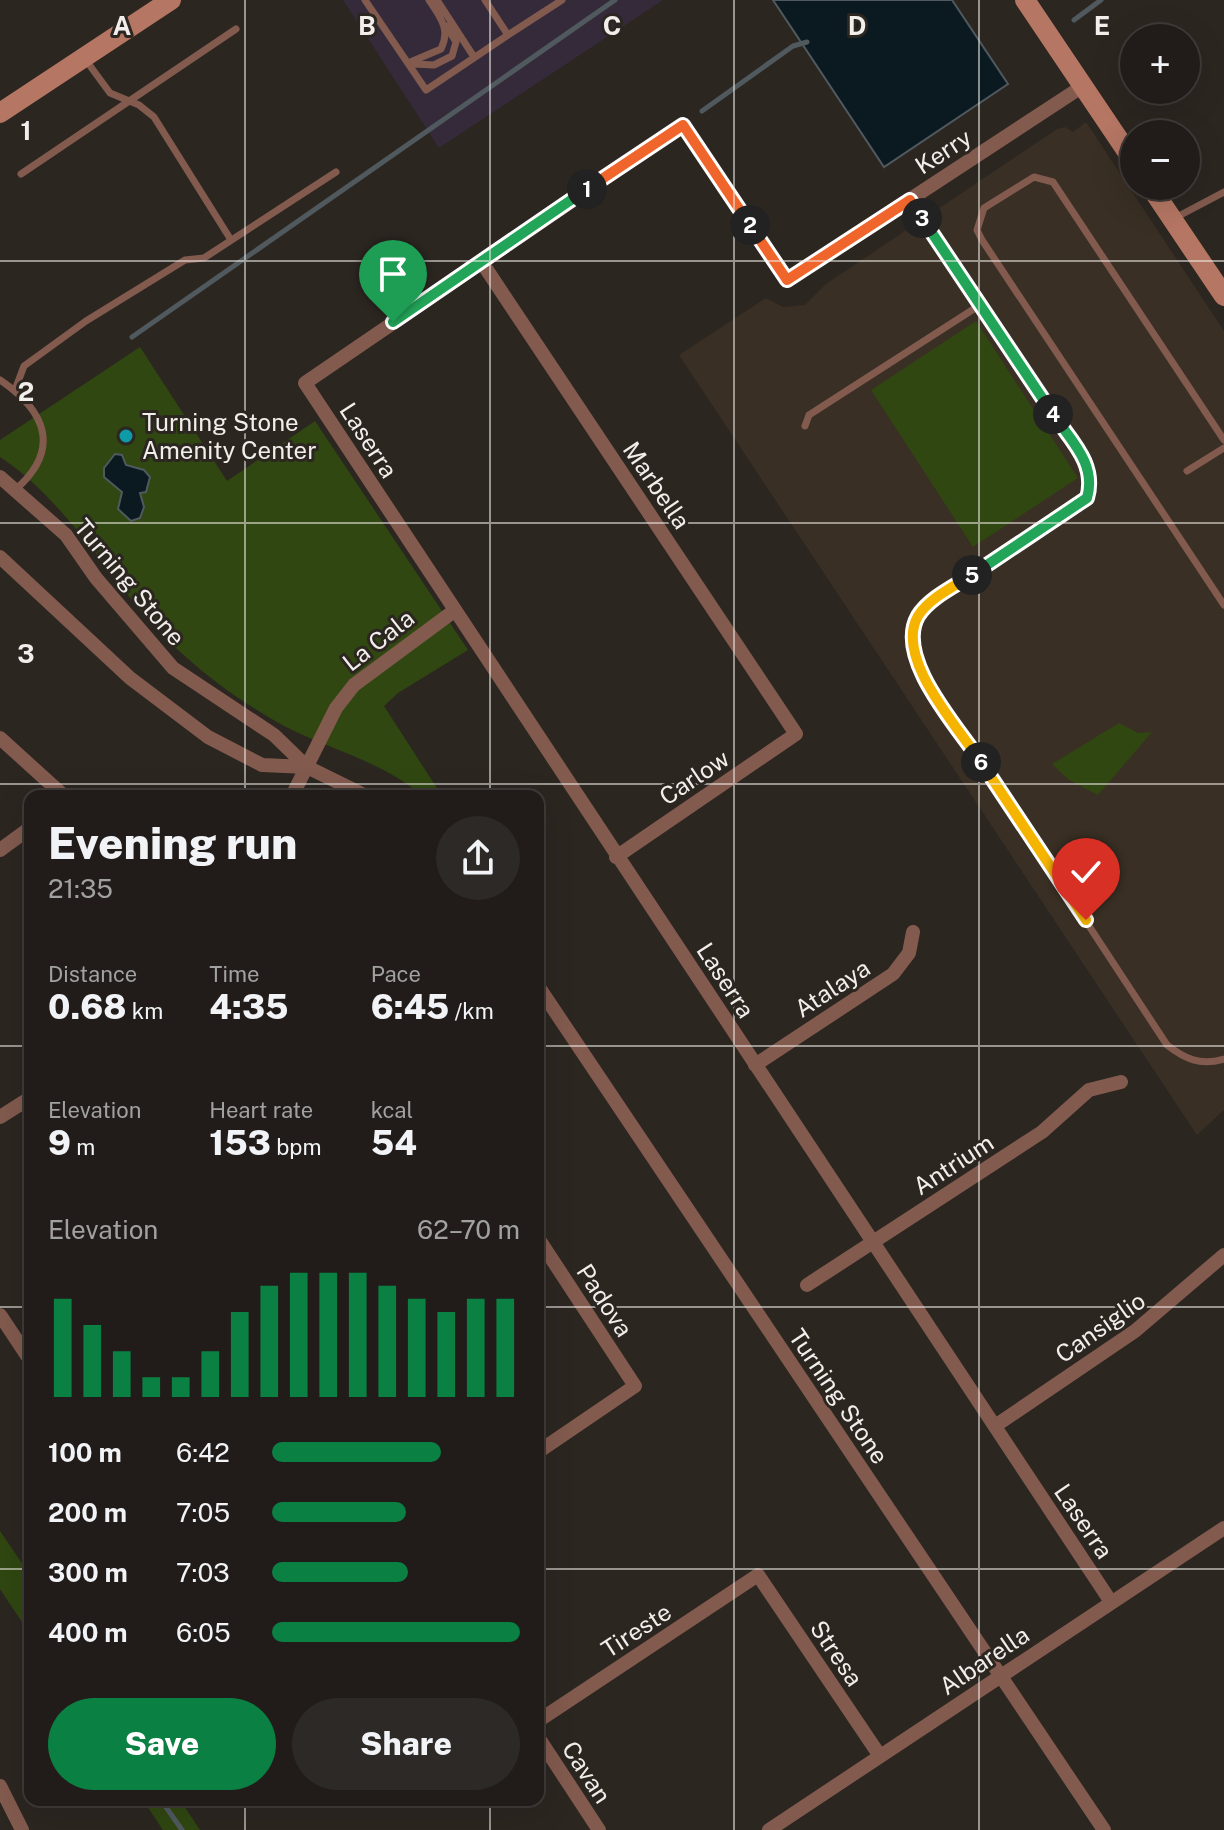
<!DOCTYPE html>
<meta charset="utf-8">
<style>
body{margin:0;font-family:"Public Sans",sans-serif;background:#2d2926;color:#f1f3f6;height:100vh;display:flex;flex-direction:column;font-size:30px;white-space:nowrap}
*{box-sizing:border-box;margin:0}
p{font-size:26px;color:#a2a1a2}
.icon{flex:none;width:44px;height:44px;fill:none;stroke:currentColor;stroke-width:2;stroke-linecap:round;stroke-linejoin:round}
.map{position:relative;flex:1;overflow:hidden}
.side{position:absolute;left:24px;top:790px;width:520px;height:1016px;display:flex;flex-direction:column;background:#211c19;border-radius:16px;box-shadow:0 8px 32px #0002,0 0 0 2px #3e3a38}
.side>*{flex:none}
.tools{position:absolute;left:1120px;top:24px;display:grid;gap:16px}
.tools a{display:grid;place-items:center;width:80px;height:80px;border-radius:50%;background:#211c19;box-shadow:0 8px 32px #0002,0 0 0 2px #3e3a38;font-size:40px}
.pin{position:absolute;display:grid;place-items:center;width:68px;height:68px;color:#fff;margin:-82px -34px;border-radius:50% 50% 50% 0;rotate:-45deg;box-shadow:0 0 8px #0007}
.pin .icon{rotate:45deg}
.km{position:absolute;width:40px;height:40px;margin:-20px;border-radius:50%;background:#222;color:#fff;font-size:22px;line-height:40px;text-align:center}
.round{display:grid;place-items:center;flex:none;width:84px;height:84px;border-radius:42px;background:#2d2926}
.summary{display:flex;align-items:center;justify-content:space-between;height:136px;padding:0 24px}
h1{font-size:44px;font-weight:800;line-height:60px}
.stats{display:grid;grid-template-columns:repeat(3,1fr);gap:12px;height:136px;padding:8px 24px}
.stats div{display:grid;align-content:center}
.stats b{font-size:34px;font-weight:800}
.stats small{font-size:22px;font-weight:400}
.stats p{font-size:22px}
.chart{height:224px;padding:16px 24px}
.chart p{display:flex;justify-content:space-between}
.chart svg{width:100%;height:144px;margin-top:8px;stroke:#0b8043;stroke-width:6}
.action{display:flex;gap:16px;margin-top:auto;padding:16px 24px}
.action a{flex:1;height:92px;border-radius:48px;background:#0b8043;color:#fff;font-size:32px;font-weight:800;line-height:92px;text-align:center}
.action a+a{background:#2d2926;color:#f1f3f6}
ul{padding:0 24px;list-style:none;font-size:26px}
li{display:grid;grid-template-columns:128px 96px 1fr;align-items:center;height:60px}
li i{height:20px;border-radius:10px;background:#0b8043}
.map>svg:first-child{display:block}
</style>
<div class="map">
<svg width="1224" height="1830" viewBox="0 0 1224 1830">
<rect width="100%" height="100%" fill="#2c2621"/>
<path fill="#342a3a" d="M343,0H663L439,148Z"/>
<path fill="#392f24" d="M1086,122L1224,331V1110L1197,1135L679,355L766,298L783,307L805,305L826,284L1057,129L1065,127L1073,132Z"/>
<path fill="#304711" d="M976,321L1078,478L973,547L871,390Z
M140,347L227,481L315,421L468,650L398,693L384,706L442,796H422C384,762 331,750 286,727C251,708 216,684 186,657C116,597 77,508 0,457V440Z
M1119,723L1138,733L1152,732L1098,795L1069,780L1052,764Z
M0,1531L30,1575V1634L0,1589Z
M143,1800H180L200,1830H163Z"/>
<path fill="#0b1921" stroke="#50595e" stroke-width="2" d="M773,0H952L1008,84L884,167Z
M115,454L122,455L126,465L144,470L150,477L146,492L140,493L144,507L140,518L131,521L118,509L122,492L104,477V468Z"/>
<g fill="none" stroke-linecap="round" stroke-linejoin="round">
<path stroke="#50595e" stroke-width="5" d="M1074,20L1101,0
M702,111L793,46L807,42
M132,337L615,0
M161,1800L182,1830"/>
<path stroke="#825a4e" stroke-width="7" d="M365,0L426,90L508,35
M437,0L474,57
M485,0L508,35L562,0
M85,59L110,93L139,105L154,117L231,240
M408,63L441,49C451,29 440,17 429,0
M414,64L434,65L452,56L456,42L446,26
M21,174L236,29
M910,200L1089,467L1092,481L1087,498L929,604C914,620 908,638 914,659L1167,1045C1185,1059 1200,1066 1224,1059
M1173,219L1224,192
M0,380C47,412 61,450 15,490
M15,390L24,366L86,321L185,260L204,258L336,172
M805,426L809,415L980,305
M1224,440L1053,182L1034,177L984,208L977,230L982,240L1224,605
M1187,471L1224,448"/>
<path stroke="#825a4e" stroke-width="14" d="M1083,86L787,280L683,125L305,383L1111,1602
M481,261L796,734L616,857
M0,477L66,535L96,578L173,668L274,735L307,767L366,796
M0,557L130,678L208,737L262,765L307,767
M0,738L64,796
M292,796L336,708L354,685L454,611
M0,850L30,828
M538,986L1104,1830
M755,1065L893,974L909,953L913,932
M0,1117L30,1098
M538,1238L635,1386L538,1452
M807,1285L1042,1132L1089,1090L1121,1082
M0,1315L30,1360
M995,1426L1135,1331L1224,1255
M538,1721L758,1575L880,1756
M538,1737L599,1830
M0,1786L22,1830
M769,1830L1224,1528"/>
<path stroke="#b57663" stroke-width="20" d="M1025,0L1134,162
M0,113L171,0
M1150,186L1224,296"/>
</g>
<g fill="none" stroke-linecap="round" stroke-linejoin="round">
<g stroke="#fff" stroke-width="16">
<path id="split-1" d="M393,322L587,189"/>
</g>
<g stroke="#fff" stroke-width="16">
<path id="split-2" d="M587,189L683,125L750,225"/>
</g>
<g stroke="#fff" stroke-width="16">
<path id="split-3" d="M750,225L787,280L910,200L922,218"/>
</g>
<g stroke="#fff" stroke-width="16">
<path id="split-4" d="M922,218L1053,414"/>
</g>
<g stroke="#fff" stroke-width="16">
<path id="split-5" d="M972,575L1087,498C1097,464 1071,441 1053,414"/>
</g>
<g stroke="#fff" stroke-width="16">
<path id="split-6" d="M972,575C955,586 929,598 918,616C894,658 958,727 981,762"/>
</g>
<g stroke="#fff" stroke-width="16">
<path id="split-7" d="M981,762L1086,920"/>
</g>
<use href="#split-1" stroke="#22a559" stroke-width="10"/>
<use href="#split-2" stroke="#f0652b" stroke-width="10"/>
<use href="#split-3" stroke="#f0652b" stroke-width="10"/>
<use href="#split-4" stroke="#22a559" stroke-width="10"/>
<use href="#split-5" stroke="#22a559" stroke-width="10"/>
<use href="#split-6" stroke="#f5b400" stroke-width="10"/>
<use href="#split-7" stroke="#f5b400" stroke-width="10"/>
</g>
<path fill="none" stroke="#f2eeeb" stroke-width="2" stroke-opacity="0.55" d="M245,0V796M490,0V796M734,0V1830M979,0V1830M0,261H1224M0,523H1224M0,784H1224M0,1046H30M538,1046H1224M0,1307H30M538,1307H1224M0,1569H30M538,1569H1224M245,1800V1830M490,1800V1830"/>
<circle fill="#0f9aa8" stroke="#2c2621" stroke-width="3" cx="126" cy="436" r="8"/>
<g text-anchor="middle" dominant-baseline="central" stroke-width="6" stroke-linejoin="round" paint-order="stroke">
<g font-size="24" fill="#f2eeeb" stroke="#2c2621">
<text transform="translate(943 151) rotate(-33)">Kerry</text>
<text transform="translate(369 440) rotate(57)">Laserra</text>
<text transform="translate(657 485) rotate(56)">Marbella</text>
<text transform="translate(130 582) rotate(50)">Turning Stone</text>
<text transform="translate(378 640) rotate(-38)">La Cala</text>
<text transform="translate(694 777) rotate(-34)">Carlow</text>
<text transform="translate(726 980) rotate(57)">Laserra</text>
<text transform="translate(832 988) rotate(-33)">Atalaya</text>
<text transform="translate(953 1164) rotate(-33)">Antrium</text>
<text transform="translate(605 1300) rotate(57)">Padova</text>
<text transform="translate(1100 1327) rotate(-35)">Cansiglio</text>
<text transform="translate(839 1396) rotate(56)">Turning Stone</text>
<text transform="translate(1084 1521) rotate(56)">Laserra</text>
<text transform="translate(636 1630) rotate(-33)">Tireste</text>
<text transform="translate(837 1653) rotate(56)">Stresa</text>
<text transform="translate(984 1660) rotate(-34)">Albarella</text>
<text transform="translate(587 1772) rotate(57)">Cavan</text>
</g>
<g font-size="24" fill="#f2eeeb" stroke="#2c2621" text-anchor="start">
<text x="142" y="422">Turning Stone<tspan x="142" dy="28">Amenity Center</tspan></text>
</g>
</g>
<g font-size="26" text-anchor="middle" font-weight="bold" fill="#f2eeeb" stroke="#2c2621" stroke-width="6" stroke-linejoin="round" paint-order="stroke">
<text x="122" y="35">A</text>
<text x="367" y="35">B</text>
<text x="612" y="35">C</text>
<text x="857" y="35">D</text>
<text x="1102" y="35">E</text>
<text x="26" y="140">1</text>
<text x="26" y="401">2</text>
<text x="26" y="663">3</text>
</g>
</svg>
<div class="tools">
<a>+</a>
<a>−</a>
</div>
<div class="pin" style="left:393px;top:322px;background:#1e9e55"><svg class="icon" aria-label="arrive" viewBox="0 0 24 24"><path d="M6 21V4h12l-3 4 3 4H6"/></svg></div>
<div class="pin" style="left:1086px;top:920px;background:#d93025"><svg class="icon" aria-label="check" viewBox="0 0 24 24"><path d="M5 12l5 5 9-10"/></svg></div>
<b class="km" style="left:587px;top:189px">1</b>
<b class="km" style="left:750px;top:225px">2</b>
<b class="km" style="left:922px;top:218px">3</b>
<b class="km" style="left:1053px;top:414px">4</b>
<b class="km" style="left:972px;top:575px">5</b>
<b class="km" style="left:981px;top:762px">6</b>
<section class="side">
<div class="summary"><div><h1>Evening run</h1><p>21:35</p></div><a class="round"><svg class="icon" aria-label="share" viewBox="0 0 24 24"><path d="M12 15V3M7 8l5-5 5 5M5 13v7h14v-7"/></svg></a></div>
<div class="stats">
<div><p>Distance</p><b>0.68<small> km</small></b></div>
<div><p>Time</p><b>4:35</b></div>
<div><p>Pace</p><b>6:45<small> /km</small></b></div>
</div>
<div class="stats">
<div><p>Elevation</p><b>9<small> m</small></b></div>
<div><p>Heart rate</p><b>153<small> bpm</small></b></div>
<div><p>kcal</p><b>54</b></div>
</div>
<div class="chart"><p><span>Elevation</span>62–70 m</p>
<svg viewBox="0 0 160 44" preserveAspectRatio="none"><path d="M5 44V14M15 44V22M25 44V30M35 44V38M45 44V38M55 44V30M65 44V18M75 44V10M85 44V6M95 44V6M105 44V6M115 44V10M125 44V14M135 44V18M145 44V14M155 44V14"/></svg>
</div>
<ul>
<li><b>100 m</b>6:42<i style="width:68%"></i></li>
<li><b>200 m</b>7:05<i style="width:54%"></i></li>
<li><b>300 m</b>7:03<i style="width:55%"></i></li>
<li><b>400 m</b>6:05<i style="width:100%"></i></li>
</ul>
<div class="action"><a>Save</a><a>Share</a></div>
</section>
</div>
